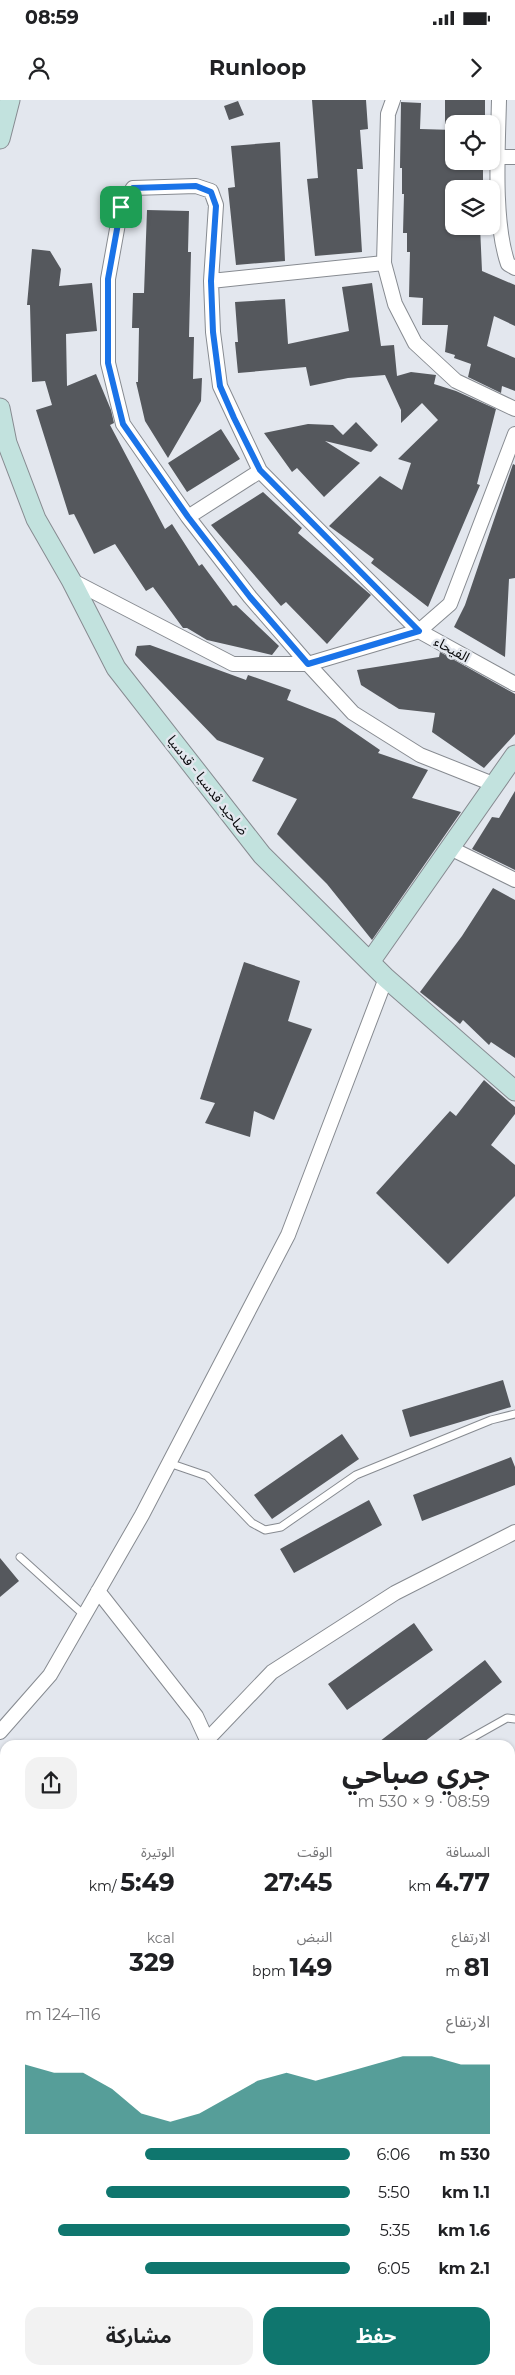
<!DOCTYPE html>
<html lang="ar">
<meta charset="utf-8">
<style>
body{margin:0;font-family:Montserrat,"Noto Sans Arabic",sans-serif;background:#f2f2f2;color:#202124;direction:rtl;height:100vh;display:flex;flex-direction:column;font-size:19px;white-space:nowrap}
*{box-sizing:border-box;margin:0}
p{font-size:16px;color:#757577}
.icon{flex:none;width:28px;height:28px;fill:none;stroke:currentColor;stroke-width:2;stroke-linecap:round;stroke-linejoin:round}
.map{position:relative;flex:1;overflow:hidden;direction:ltr}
.drawer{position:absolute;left:0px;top:1640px;width:515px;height:635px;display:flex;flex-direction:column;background:#fff;border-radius:15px 15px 0 0;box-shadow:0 1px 4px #0004;direction:rtl}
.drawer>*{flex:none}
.tools{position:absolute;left:445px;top:15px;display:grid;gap:10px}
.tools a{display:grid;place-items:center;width:55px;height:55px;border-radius:10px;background:#fff;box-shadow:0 1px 4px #0004;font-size:25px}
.pin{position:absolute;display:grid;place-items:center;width:42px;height:42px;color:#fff;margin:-21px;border-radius:10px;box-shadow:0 2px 8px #0006}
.round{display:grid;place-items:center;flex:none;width:52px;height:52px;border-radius:15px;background:#f2f2f2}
.headline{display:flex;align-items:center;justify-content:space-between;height:85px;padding:0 25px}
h1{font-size:28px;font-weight:700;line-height:38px}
.metrics{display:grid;grid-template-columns:repeat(3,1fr);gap:8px;height:85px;padding:5px 25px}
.metrics div{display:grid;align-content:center}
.metrics b{font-size:25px;font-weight:700}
.metrics small{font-size:14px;font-weight:400}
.metrics p{font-size:14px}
.chart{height:140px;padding:10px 25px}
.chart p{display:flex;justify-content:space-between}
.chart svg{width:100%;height:90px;margin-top:5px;fill:#0f766e;opacity:.7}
.primary-button{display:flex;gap:10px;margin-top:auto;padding:10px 25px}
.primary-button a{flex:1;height:58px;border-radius:15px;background:#0f766e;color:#fff;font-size:20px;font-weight:700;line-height:58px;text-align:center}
.primary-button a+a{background:#f2f2f2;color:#202124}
ul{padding:0 25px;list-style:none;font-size:16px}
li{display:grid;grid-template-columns:80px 60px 1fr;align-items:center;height:38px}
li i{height:12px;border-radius:6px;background:#0f766e}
.status{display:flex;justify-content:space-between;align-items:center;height:35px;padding:0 25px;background:#fff;direction:ltr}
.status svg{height:14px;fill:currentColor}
header{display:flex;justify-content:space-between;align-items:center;height:65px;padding:0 25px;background:#fff;font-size:22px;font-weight:700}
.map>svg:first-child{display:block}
</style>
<div class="status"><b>08:59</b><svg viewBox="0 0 49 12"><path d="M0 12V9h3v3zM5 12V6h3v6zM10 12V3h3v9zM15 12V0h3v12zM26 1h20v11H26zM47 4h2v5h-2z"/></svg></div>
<header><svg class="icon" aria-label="forward" viewBox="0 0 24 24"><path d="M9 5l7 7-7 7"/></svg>Runloop<svg class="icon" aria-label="person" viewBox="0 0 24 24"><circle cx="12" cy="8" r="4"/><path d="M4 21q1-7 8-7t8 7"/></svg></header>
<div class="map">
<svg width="515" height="2275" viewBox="0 0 515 2275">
<rect width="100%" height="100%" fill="#e3e7ee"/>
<path fill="#55585d" d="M312,0H366L368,29L360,30L363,69H357L362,152L315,156L307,79L318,78Z
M445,0H485V24H445Z
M238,1L244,15L229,20L224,6Z
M401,2L421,3L420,29L454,30V61H483V89H454V126H480L482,171L515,185V226L494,216L487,246L515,258V291L502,286L501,293L468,277L471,264L454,258L455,255L445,252L448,225H422L423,198L409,197L410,152H407V133H403L404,94H402V68H400Z
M280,42L285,161L236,165L228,88L235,87L231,46Z
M147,110L189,111L188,152H191L189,237H194L193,279L202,278L201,301L168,358L145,321L136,282H138L139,228H132L133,193H144Z
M32,149L50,151L61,169L59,186L92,183L97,231L66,234L67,286L96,274L111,310L114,323L110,325L165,429L172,424L199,466L202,464L233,506L236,505L279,546L272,555L207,540L187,528H183L153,487L146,491L115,444L94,454L74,414L69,415L36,310L52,305L45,281L32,282L30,205H27Z
M372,183L381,246L394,245L397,276L411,272L436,275L434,284L456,291L496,309L477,384L480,385L428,507L371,463L374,459L329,426L380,376L402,390L411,363L398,359L438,320L422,303L401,323V310L385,275L348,278L310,286L306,267L238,273L235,242H238L235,202L285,199L288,244L349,231L342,187Z
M356,322L378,345L371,352L325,341L360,363L324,397L297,368L292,372L264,333L308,324L333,325L343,335Z
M221,329L240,359L187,392L168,363Z
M513,364L515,365V478L509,479L505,557L454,527L465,505Z
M263,392L302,428L298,433L371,495L327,544L286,502L281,506L211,425Z
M150,545L246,580L248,575L291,590L287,600L335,619L380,650L378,653L428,670L412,698L461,712L372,840L327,784L277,734L297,699L252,681L264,658L217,640L135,555L137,546Z
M440,552L515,594V634L484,668L432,632L435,613L399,609L361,585L357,570L439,557Z
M515,691V770L472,749L492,717L499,718Z
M493,788L515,800V958L491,942L489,945L463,920L460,924L420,892L462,836Z
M244,862L300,881L288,921L312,929L274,1020L254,1011L250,1037L205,1023L215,1003L200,999Z
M484,980L515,1007V1014L491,1045L515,1065V1096L448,1164L376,1093L450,1011L456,1016Z
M503,1280L511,1307L410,1337L402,1310Z
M342,1334L359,1359L272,1419L254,1395Z
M511,1357L515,1367V1385L422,1421L413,1395Z
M369,1400L382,1425L294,1473L280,1449Z
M0,1458L19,1481L0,1497Z
M414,1523L433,1550L347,1610L328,1584Z
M485,1560L502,1582L420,1645H375Z"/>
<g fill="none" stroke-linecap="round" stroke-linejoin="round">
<g stroke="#878b91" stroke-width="9">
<path id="service" d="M169,1363L207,1376L252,1423L265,1430L281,1427L356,1375L491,1320L515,1314
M20,1457L84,1515
M459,1645L507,1618L515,1619
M510,1721L515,1720"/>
</g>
<g stroke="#878b91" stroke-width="16">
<path id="minor" d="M499,0C498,47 493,121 508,164L515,168
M498,57H515
M384,163L388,14L393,0
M211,181L384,163L395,204L415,243L456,281L515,309
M260,371L188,417L123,324L108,263V179L121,107L133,88L196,86L211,91L216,105L211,181L213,232L220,286L260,371L419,531L515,584
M188,417L250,497L308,564
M71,480L233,564H308
M493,684L420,655L353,613L308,564L419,531L450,504L515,334
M450,748L515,780
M98,1491L196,1616L207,1640
M0,1632L50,1575L142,1415L288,1135L386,878
M205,1645L207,1640L272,1572L395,1493L515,1432
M50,2275L55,2270"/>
</g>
<g stroke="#878b91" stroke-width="21">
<path id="secondary" d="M0,39L10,0
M0,308L7,343L36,419L71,480L116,568L262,755L386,878L515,991
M370,862L515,655"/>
</g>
<g stroke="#246c63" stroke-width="24">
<path id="primary" d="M510,2000L515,1995
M510,2216L515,2218"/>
</g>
<use href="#service" stroke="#fff" stroke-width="7"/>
<use href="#minor" stroke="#fff" stroke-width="14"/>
<use href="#secondary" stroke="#c2e2de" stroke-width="19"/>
<use href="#primary" stroke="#84c6bd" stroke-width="21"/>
</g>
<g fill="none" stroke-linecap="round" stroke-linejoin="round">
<g stroke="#fff" stroke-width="10">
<path id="route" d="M196,86L211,92L216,106L211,181L213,232L220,286L234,318L260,370L419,531L308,564L250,497L188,417L123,324L108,263V179L121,107L133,88Z"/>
</g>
<use href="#route" stroke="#1a73e8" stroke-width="6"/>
</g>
<g text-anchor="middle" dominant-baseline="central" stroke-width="5" stroke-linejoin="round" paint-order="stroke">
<g font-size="14" fill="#0b0c0e" stroke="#e3e7ee">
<text transform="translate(452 549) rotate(29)">الفيحاء</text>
<text transform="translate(208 685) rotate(52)">ضاحيد قدسيا - قدسيا</text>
</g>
</g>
</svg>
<div class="tools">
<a><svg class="icon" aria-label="locate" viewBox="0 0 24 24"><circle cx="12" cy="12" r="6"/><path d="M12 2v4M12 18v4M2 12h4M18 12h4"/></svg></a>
<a><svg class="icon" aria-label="layers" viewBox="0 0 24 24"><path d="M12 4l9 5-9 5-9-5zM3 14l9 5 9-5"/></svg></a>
</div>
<div class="pin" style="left:121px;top:107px;background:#1e9e55"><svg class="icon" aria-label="arrive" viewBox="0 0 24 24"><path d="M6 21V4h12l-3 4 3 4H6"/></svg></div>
<section class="drawer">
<div class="headline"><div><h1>جري صباحي</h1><p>08:59 · 9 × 530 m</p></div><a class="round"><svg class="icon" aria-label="share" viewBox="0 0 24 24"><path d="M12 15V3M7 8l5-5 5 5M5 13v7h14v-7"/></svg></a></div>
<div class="metrics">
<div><p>المسافة</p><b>4.77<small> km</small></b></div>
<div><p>الوقت</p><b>27:45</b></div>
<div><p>الوتيرة</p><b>5:49<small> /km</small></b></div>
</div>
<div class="metrics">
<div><p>الارتفاع</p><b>81<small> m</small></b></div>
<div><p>النبض</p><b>149<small> bpm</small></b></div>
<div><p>kcal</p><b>329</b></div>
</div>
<div class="chart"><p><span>الارتفاع</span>116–124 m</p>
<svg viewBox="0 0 160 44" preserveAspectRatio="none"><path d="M0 44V10L10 14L20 14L30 22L40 34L50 38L60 34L70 26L80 18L90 14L100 18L110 14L120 10L130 6L140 6L150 10L160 10V44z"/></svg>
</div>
<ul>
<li><b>530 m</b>6:06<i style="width:63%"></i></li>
<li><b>1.1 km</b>5:50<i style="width:75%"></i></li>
<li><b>1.6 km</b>5:35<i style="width:90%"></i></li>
<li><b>2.1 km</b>6:05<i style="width:63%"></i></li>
</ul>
<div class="primary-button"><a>حفظ</a><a>مشاركة</a></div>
</section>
</div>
